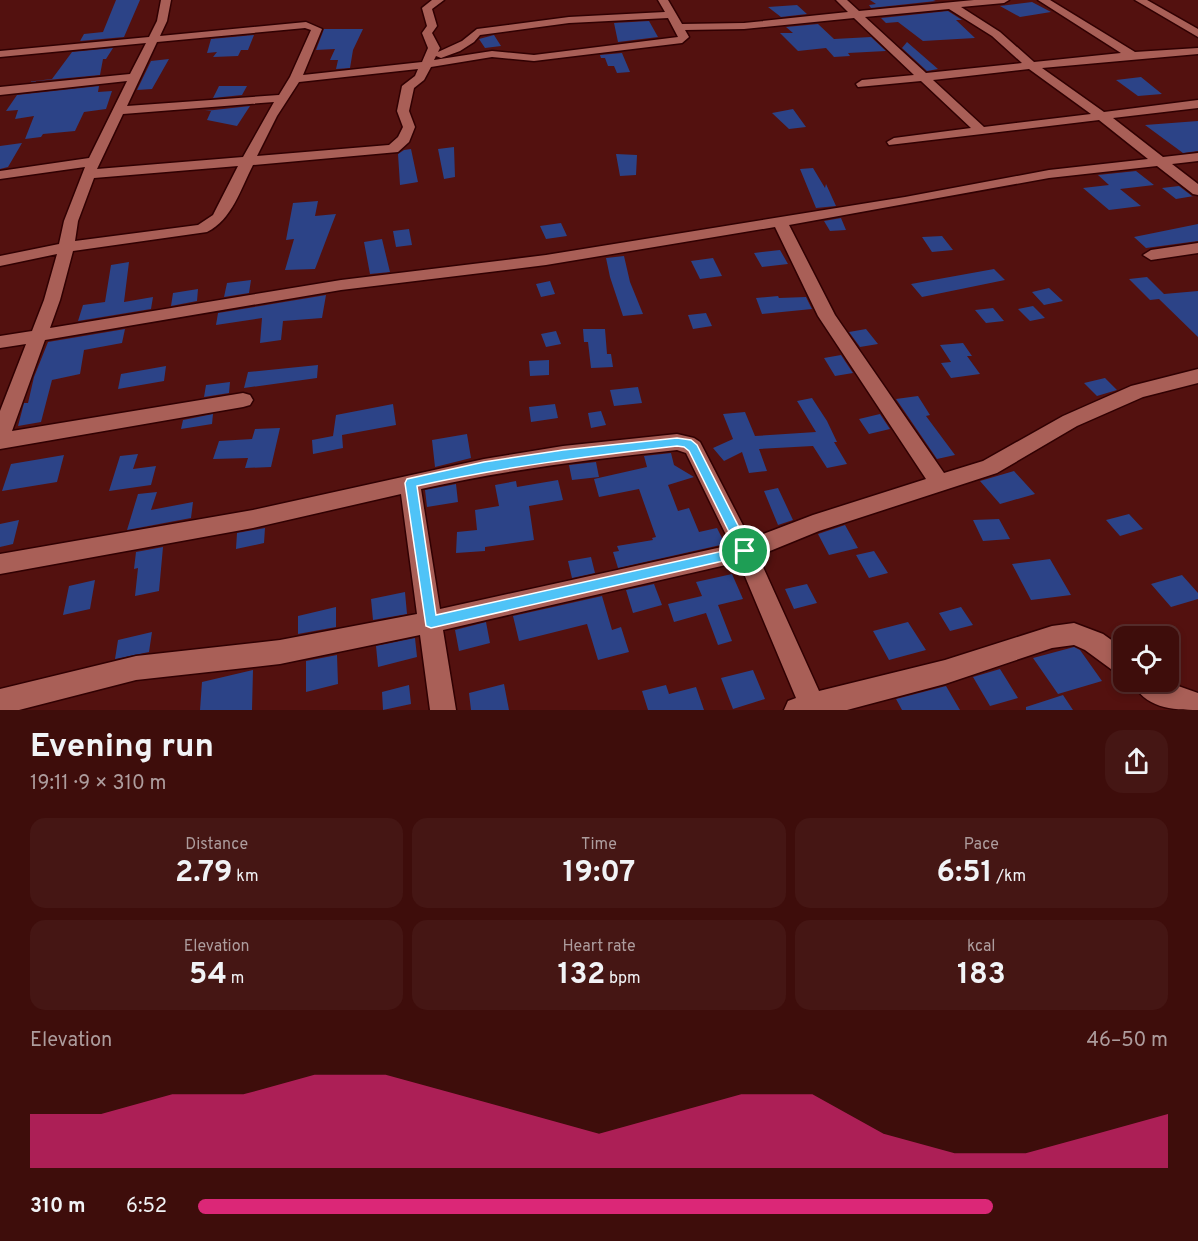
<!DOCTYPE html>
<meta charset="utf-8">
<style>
body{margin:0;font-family:Overpass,sans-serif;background:#451614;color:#f1f3f6;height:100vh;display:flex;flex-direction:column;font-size:22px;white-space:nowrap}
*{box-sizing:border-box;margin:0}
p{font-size:20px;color:#ad9c9d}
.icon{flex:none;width:33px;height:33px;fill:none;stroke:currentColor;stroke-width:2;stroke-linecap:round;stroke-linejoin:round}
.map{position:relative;height:710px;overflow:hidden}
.panel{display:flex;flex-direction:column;background:#3e0d0b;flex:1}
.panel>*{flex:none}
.controls{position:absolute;left:1113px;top:626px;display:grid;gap:12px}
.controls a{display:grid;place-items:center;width:66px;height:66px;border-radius:12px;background:#3e0d0b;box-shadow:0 3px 9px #0003,0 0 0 2px #572d2c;font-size:30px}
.pin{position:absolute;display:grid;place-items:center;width:51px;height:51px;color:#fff;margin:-26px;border:3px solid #fff;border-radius:50%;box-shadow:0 2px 6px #0007}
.round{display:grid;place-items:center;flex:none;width:63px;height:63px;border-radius:18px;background:#451614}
.headline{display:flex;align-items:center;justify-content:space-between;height:102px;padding:0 30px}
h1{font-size:33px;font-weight:700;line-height:45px}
.metrics{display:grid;grid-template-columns:repeat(3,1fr);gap:9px;height:102px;padding:6px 30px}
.metrics div{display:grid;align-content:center;border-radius:15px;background:#451614;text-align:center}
.metrics b{font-size:30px;font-weight:700}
.metrics small{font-size:16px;font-weight:400}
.metrics p{font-size:16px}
.chart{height:168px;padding:12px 30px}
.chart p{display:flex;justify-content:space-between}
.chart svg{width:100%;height:108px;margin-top:6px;fill:#db2777;opacity:.7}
ul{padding:0 30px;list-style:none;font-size:20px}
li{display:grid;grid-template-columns:96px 72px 1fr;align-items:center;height:45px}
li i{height:15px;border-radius:8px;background:#db2777}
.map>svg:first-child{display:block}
</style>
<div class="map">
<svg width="1198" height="710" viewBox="0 0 1198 710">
<rect width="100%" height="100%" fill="#53110f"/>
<path fill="#2c4387" d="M116,0H140L124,37L80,41L84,34L103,32Z
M870,0H933L936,1L871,8L869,5L876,4Z
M1032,2L1051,12L1020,17L1000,6Z
M797,5L807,14L781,17L768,7Z
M948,11L962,20H956L975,38L923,41L898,22L886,23L881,18Z
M649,21L658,37L618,42L614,23Z
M818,24L834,39L871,37L886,51L848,53L850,56L834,57L826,48L798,51L780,33H793L786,27Z
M324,29H363L353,50L350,68L336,69L338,60H330L335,49L316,50Z
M254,35L248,50H241L238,56L213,57L217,52L207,53L211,39Z
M494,35L501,46L485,48L479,39Z
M907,42L938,69L927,71L902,48Z
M113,48L106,59H103L100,75L26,82L52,79L72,52Z
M622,53L630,72L617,73L614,66H608L605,58H601L600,55Z
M169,59L152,89L137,90L151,61Z
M1141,77L1162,94L1138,96L1116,80Z
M99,86L98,92L112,91L106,109L84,112L75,131L43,134L41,137L25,139L34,116L15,119L18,110L6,111L17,95Z
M219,86H247L242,95L213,98Z
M250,106L237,126L207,120L211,111H205Z
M793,109L806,127L789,129L772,113Z
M1198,121V151L1183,153L1145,125Z
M22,143L8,167L0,169V146Z
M454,147L455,177L444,179L438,149Z
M411,149L418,182L400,185L398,154L404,150Z
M616,154L637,155L636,175L620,176Z
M813,168L825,188L826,184L836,206L816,208L800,169Z
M1136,171L1154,185L1120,189L1141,206L1109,210L1083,188L1109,185L1098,175Z
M1179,186L1192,196H1194L1176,199L1162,188Z
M318,201L315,216L336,214L315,269L285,270L294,239L286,240L293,203Z
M841,218L846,230L830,231L824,221Z
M561,223L567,236L546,239L540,226Z
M1198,224V241L1146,248L1134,237Z
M409,229L412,245L396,247L393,231Z
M942,236L953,250L932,252L922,237Z
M382,239L390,272L370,274L364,242Z
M780,250L788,264L762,267L754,253Z
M624,256L630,282L643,314L623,316L610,277L606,258Z
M713,258L722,276L700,279L691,261Z
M129,262L124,302L153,297L151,309L78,321L83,305L105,302L111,265Z
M994,269L1005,280L922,297L911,284Z
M1147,277L1164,294L1198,291V337L1159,299L1150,300L1129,279Z
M251,280L249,293L224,297L227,283Z
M550,281L555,294L541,297L536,284Z
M1049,288L1063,301L1044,305L1032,292Z
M198,289L197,301L171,306L173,293Z
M326,295L322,318L283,321L281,340L260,343L262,318L216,325L218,313Z
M778,296L779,298L806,297L812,309L762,314L756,298Z
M1033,306L1045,318L1030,321L1018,309Z
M993,308L1004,321L986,323L975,310Z
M706,313L712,326L693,329L688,315Z
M125,329L122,343L84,350L80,374L52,380L41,422L18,426L24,403H28L34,377L48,342Z
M583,329H605L607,354H611L613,367L591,368L588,342H584Z
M866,329L878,344L860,347L849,332Z
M556,331L561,344L546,347L541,334Z
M963,343L972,356H967L980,374L951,378L941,363L951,362L940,345Z
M841,355L853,373L835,376L824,358Z
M549,360V375L530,376L529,361Z
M318,365L317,378L244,388L248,372Z
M166,366L164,381L118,389L121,374Z
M1105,378L1117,390L1097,396L1084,383Z
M230,382L229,393L204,397L206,385Z
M638,387L642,403L614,406L610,390Z
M918,396L930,415L926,416L955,455L937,459L896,399Z
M812,398L827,421L837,442H834L847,464L827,468L813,446L759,449L767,471L749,473L742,452L724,461L713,448L733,439L723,414L745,412L755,436L816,432L797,401Z
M393,404L396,425L342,435L343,448L313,454L312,440L333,436L336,415Z
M555,404L558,418L531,422L529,407Z
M601,411L606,425L591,428L588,413Z
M213,414L212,424L181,429L183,420Z
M880,414L890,429L869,434L859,419Z
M280,428L271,467L245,468L248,458L213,459L219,441L252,439L255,429Z
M467,434L471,458L435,467L432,440Z
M671,453L674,465L694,477L668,485L678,511L689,508L699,532L717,528L725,544L618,568L613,552L619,551L617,546L653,540L652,538L656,537L639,489L599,497L594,479L647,467L644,456Z
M138,454L133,469L156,466L151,485L109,491L120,456Z
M64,455L57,482L2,491L11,464Z
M596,462L599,477L572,480L569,465Z
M1014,471L1035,494L1000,504L980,481Z
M558,480L563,500L529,506L534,540L485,547V551L456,553L457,532L477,530L475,510L499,506L495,485L516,481L517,487Z
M456,484L458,502L427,507L425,490Z
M778,488L793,520L778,525L764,491Z
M157,492L151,510L193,502L191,518L127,530L138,494Z
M1129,514L1143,529L1120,536L1106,520Z
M999,519L1010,539L983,541L973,520Z
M19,520L13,544L0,547V524Z
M845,525L858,548L829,555L818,534Z
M265,528L264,543L236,549L237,533Z
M163,547L159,591L135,596L138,568L134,569L136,552Z
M874,551L888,573L869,578L856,555Z
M591,557L595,573L572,578L568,561Z
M1050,559L1071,595L1031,600L1012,564Z
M732,574L743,599L718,605L732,641L718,645L706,613L674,622L668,604L702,596L696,582Z
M1182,575L1198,593V599L1171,607L1151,584Z
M95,580L90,609L63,615L69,586Z
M654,584L662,605L633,613L626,590Z
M807,584L817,603L794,609L785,589Z
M405,592L407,614L373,620L371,599Z
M602,596L612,630L621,627L629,652L598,660L587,624L519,641L513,616Z
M336,607V627L298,634V616Z
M961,607L973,625L950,631L939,613Z
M486,622L490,643L459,651L455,630Z
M908,622L926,650L889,660L873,631Z
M152,632L149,652L115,659L118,640Z
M415,638L417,657L378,667L376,646Z
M1074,647L1080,650L1102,681L1058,694L1033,658Z
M337,655L338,684L306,692V661Z
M1000,669L1018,698L990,706L973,677Z
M253,670L252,710H200L202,682Z
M753,670L765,699L733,709L721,678Z
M504,684L509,710H471L469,693Z
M409,685L411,704L383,710L382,692Z
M666,685L669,694L696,687L704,710H648L642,691Z
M946,686L960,710H902L896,699Z
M1063,695L1073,710H1026V707Z"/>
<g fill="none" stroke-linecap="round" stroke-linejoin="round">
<g stroke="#300002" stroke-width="3">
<path id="minor" d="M161,0H171L167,21L160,36L306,22L322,29L303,75L422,62L428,48L422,33L427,26L422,8L432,0H444L432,9L437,26L432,33L440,48L438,52L462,41L477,29L569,17L665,12L658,0H668L682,24L744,23L848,12L836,0H847L859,11L974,0H1009L1004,3L961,7L1000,32L1034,62L1121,53L1038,0H1050L1135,52L1198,48V54L1042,68L1104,112L1198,100V108L1113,118L1163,157L1198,153V161L1172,164L1198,184V195L1193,194L1157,166L1049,178L789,225L835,315L944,473L983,461L1063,416L1131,386L1198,369V383L1143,397L1077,426L997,473L819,531L758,556L819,691L945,660L1052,626L1074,623L1103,634L1124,649V676L1115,672L1085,650L1074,645L1052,648L945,684L847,710H784L788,701L796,698L739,562L443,630L456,710H430L420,635L280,664L136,680L19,710H0V689L136,656L280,640L417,614L401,494L253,528L0,574V554L253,510L484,459L563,446L677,434L694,438L700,442L750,539L813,515L926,479L818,316L775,227L546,265L341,290L45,340L12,431L243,393L250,395L253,400L250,405L243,407L0,449V411L26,344L0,348V336L32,331L44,300L57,254L0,266V256L59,244L64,221L85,167L0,179V171L89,158L127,81L0,95V87L130,74L146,43L0,57V51L149,37L157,21ZM949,9L992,36L1022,63L926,73L865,17ZM668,18L678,37L534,55L492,51L434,60L436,56L441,58L460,51L474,42L480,35L569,23ZM854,18L914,75L862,80L856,84L858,87L921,81L971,128L894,138L887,142L889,145L1099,120L1148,159L1049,170L905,197L546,255L341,280L50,328L60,300L73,251L207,232C232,220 241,188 253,165L398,152L409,142L415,127L409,111L414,88L424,80L431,67L492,57L534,61L682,43L689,37L685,30L744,29ZM305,28L311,30L290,77L279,95L127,106L157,42ZM418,69L415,76L402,86L397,111L403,127L398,137L389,145L257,156L277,116L299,82ZM1029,69L1091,114L984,127L933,80ZM274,102L243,157L97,169L123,114ZM238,166L213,215L198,225L75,241L78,221L94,178ZM677,450L686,453L731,545L440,609L421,489C506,470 591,459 677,450Z
M1135,0H1147L1198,29V37Z
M1198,243V253L1151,260L1143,255L1151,250Z
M1132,681H1164L1198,693V710C1172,710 1144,708 1132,681Z"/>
</g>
<use href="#minor" fill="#a95f57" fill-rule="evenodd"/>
</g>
<path fill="#4fc3f7" stroke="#fff" stroke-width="1.5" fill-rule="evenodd" d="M677,438L691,440L697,445L751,551L749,555L431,628L426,626L405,483L407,479L484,462L563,450ZM677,446L684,447L689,451L737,548L436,615L417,486C503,467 589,456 677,446Z"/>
</svg>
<div class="controls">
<a><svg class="icon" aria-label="locate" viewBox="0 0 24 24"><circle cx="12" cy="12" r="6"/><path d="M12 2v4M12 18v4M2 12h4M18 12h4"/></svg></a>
</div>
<div class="pin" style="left:745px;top:551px;background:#1e9e55"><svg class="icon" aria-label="arrive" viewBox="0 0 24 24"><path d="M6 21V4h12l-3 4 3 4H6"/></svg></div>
</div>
<section class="panel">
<div class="headline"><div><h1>Evening run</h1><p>19:11 · 9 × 310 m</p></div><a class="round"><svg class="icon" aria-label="share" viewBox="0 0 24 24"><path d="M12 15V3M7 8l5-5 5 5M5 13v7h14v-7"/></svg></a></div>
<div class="metrics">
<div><p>Distance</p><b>2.79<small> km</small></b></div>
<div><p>Time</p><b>19:07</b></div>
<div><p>Pace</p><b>6:51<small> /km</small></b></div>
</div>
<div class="metrics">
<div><p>Elevation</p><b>54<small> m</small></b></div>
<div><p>Heart rate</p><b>132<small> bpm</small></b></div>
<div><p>kcal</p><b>183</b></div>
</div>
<div class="chart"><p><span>Elevation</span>46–50 m</p>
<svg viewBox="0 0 160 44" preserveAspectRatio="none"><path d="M0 44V22L10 22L20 14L30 14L40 6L50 6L60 14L70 22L80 30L90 22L100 14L110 14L120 30L130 38L140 38L150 30L160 22V44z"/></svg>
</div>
<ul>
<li><b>310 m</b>6:52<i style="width:82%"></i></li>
</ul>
</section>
